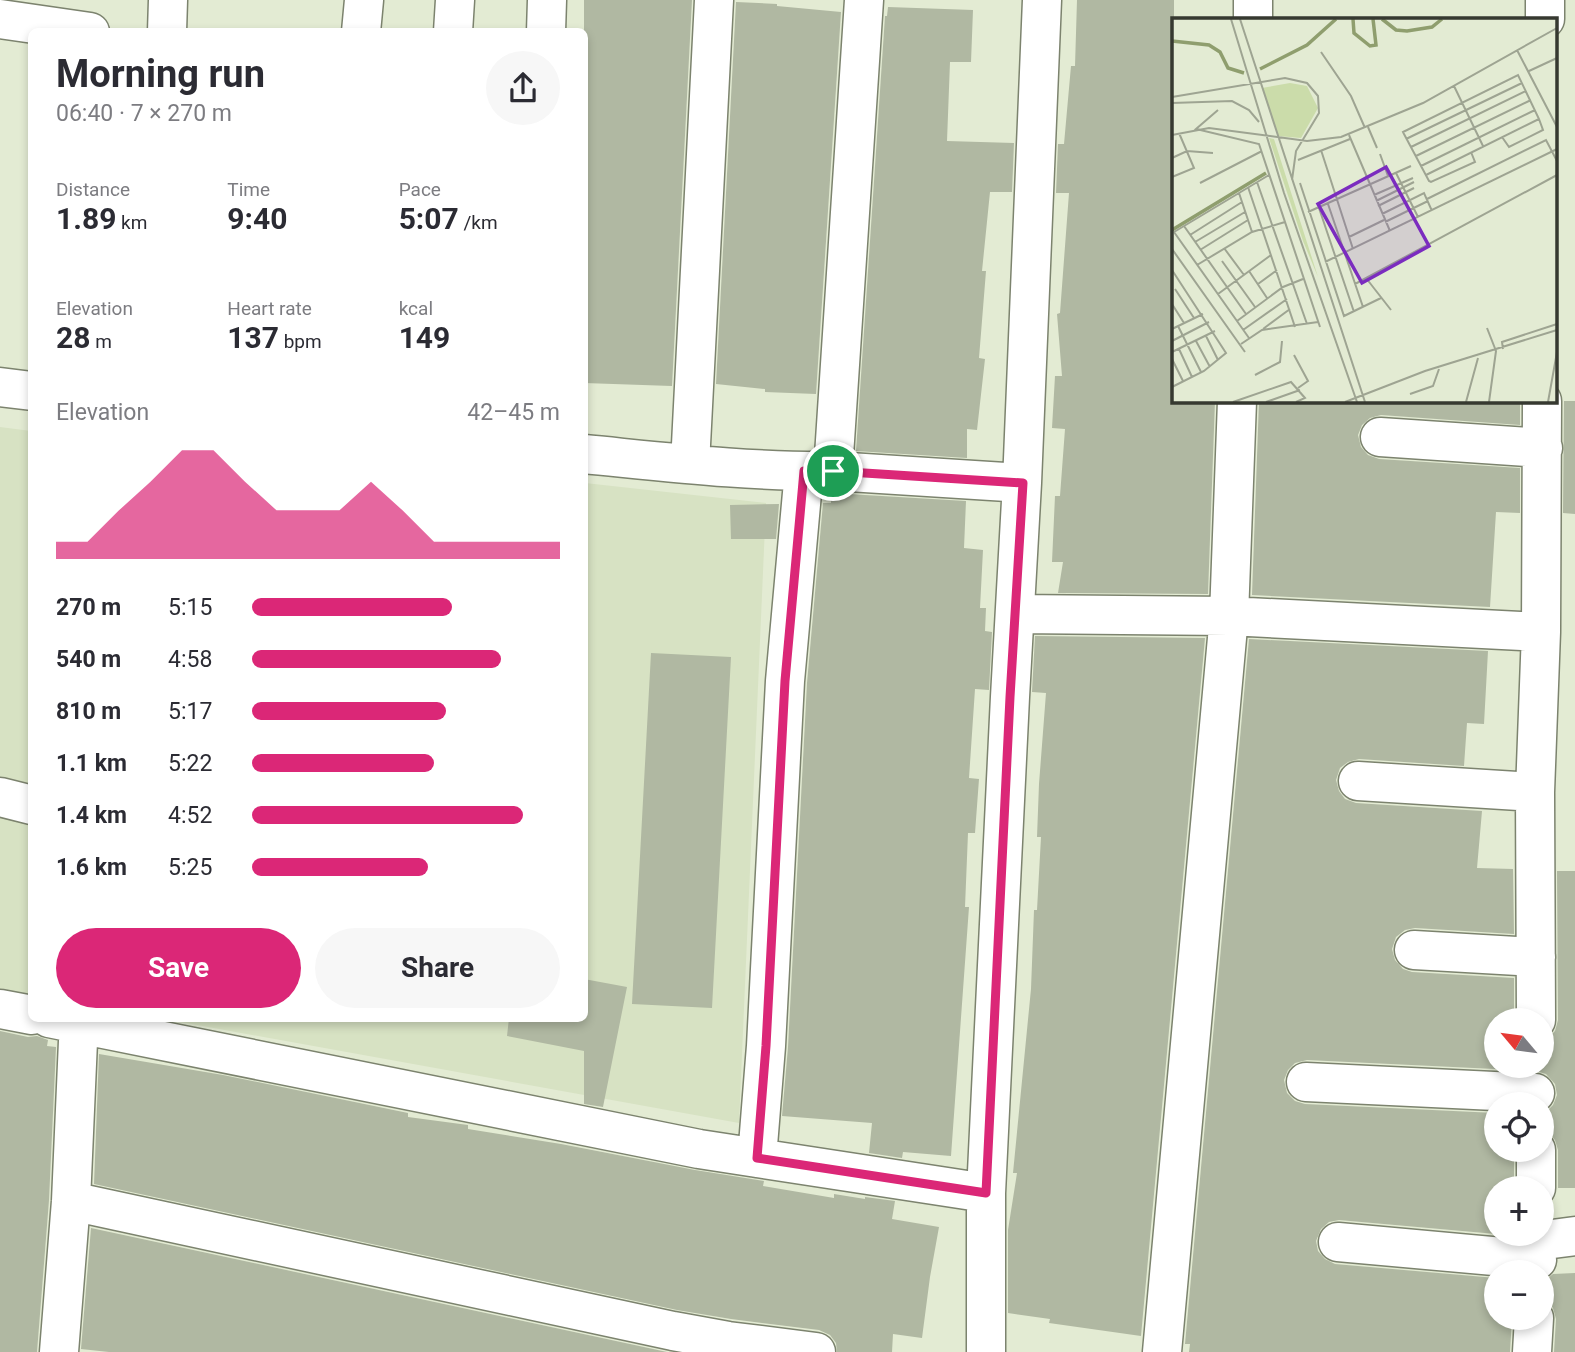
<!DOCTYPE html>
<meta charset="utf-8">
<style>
body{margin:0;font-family:Roboto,sans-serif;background:#f7f7f7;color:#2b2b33;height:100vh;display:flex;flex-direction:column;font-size:26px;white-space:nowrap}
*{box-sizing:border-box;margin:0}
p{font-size:23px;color:#7c7c81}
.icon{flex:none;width:38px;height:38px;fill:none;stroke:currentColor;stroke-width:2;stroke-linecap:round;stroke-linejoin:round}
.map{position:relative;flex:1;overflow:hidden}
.drawer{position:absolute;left:28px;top:28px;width:560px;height:994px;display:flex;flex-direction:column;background:#fff;border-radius:10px;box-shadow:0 4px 10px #0003}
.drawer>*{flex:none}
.needle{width:46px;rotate:299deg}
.controls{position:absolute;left:1484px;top:1008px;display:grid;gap:14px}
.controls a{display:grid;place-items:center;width:70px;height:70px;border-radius:50%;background:#fff;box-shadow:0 4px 10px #0003;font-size:35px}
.pin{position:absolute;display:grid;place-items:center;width:60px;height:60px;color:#fff;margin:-30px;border:4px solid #fff;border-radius:50%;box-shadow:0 2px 7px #0007}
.round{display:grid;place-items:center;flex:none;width:74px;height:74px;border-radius:37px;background:#f7f7f7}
.headline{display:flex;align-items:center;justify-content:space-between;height:119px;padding:0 28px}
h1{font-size:38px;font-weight:700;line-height:52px}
.stats{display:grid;grid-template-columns:repeat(3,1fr);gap:10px;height:119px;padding:7px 28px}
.stats div{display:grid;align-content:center}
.stats b{font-size:30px;font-weight:700}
.stats small{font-size:19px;font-weight:400}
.stats p{font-size:19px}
.chart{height:196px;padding:14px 28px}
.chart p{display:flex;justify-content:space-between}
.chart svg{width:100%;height:126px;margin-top:7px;fill:#db2777;opacity:.7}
.primary-button{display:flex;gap:14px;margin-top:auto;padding:14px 28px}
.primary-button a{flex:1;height:80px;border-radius:42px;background:#db2777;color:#fff;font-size:28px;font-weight:700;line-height:80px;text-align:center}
.primary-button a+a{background:#f7f7f7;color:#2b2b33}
ul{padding:0 28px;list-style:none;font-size:23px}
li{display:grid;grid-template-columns:112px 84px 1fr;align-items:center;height:52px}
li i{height:18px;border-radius:9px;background:#db2777}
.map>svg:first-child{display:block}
</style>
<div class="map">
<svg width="1575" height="1352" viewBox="0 0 1575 1352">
<rect width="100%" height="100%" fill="#e3ebd3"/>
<path fill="#d7e2c3" d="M0,427L31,431V1000L0,993Z
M585,483L766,503L739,1123L164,1019L584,1018Z"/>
<path fill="#b0b8a2" d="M584,0H692L672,386L584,383Z
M1077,0H1174V401H1215L1208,594L1058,593L1063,562H1052L1055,496H1060L1065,429L1052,428L1055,376H1062L1057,314L1060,313L1069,193H1056L1058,144H1064L1071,66H1075Z
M736,2L777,4V6L841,12L816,394L765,392V389L716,384Z
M888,7L973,10L971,62H950L947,141L1014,143L1012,192H990L982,271H986L979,358L985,359L977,430L967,429V458L856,451L885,16H887Z
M1259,401H1520V425L1381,415L1370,418L1362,425L1358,435L1361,447L1368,455L1379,459L1520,468V513L1496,512L1490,607L1252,595Z
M1564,401H1575V514L1563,513Z
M831,493L966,501L964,548L983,550L980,608H986L985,631L992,632L989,690L975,689L969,778L979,779L975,833H968L965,907H969L951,1156L903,1152L902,1158L869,1153L872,1123L782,1116L788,1047L807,683L823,503H831Z
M779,504L776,539H731L730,505Z
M1035,636L1205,638L1141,1336L1049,1323L1050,1319L1008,1313V1230L1017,1173H1013L1031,989L1034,910H1037L1041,837H1037L1039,784L1046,693L1032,692Z
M1249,639L1488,651L1484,724L1467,723L1464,766L1359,759L1348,762L1340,768L1336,780L1339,791L1345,799L1356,803L1482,811L1477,868L1513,869L1514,934L1415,928L1405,930L1396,937L1392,949L1395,960L1403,969L1412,972L1514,978V1020H1496V1066H1542V1040L1548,1038L1555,1031L1558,1020L1557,871H1575V1188H1558V1150L1555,1140L1547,1131L1542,1130V1113L1546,1112L1553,1105L1557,1095L1555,1084L1546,1074L1536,1071L1307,1060L1295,1063L1288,1070L1284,1080L1287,1093L1295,1101L1305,1104L1496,1113V1150H1514V1188H1496V1234L1339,1220L1329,1222L1321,1229L1316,1241L1318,1251L1325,1259L1335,1264L1496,1278V1318H1512L1510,1352H1189L1190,1344H1185Z
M651,653L731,657L712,1008L632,1004Z
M584,979L627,987L603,1107L584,1104V1051L507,1036L509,1018H584Z
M0,1031L28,1037L37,1036L48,1040L47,1046L56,1047L49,1200L37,1352H0Z
M99,1054L223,1075L408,1113V1117L468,1125V1129L561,1144L695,1170L764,1181L763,1186L834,1198V1194L865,1199V1197L895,1201L892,1219L939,1227L930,1277L922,1338L893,1334L892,1352H837L836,1343L830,1335L819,1330L731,1319L677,1310L94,1184Z
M91,1228L667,1352H109L81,1349Z
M1575,1273V1352H1554L1556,1319L1553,1308L1547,1300L1542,1298V1281L1547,1279L1553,1274Z"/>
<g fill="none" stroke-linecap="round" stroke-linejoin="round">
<g stroke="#7c836e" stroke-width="41">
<path id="minor" d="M0,19L90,32
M1253,19V0
M1545,19V0
M167,32L168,0
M361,32L364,0
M453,32L455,0
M546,32L547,0
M0,387L32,391
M1380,437L1543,448
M584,454C667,462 750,472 833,471L1022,483
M690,464L714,0
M833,471L864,0
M1015,614L1229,616L1541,632
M1358,781L1535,792
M0,797L32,805
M1414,950L1536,957
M0,1009L32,1015
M49,1018L699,1149L986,1193
M1536,1020L1535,792L1541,632L1542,401
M1306,1082L1535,1093
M1536,1150V1188
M757,1158L766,1046L785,681L804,471
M71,1201L673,1331L728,1341L816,1352
M1537,1241L1575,1236
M1338,1242L1537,1260
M59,1352L71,1201L79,1018
M986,1352V1193L1010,697L1022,483L1042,0
M1162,1352L1229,616L1237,401
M1532,1352L1534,1318"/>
</g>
<use href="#minor" stroke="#fff" stroke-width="38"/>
</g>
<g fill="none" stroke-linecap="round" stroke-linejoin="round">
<g stroke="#fff" stroke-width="14">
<path id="route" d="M804,471H833L1023,483L1010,697L986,1193L757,1158L766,1046L785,681Z"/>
</g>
<use href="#route" stroke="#db2777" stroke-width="9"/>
</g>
<g transform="translate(1172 18)">
<rect width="385" height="385" fill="#e3ebd3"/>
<path d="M118,65L135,68L146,90L129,120L106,118L90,70ZM97,120L102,121L146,259L131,223Z" fill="#cbdcaa"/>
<path fill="none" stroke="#8f9e6e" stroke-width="3.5" d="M181,1L182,15L198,28L204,27L201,1M210,1L224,12L235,13L260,9L270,1M0,23L37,27L48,34L56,50L72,55M88,51L135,27L164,1M0,212L94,155"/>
<path fill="none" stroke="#9ea492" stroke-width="2" d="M59,1L112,175L185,384M68,1L193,384M345,32L385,109M149,34L179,78L193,110M357,53L385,40M282,68L311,128M0,79L113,60L135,65L146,78L147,95L124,133L120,162M0,85L60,83L77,92L87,104M46,92L24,111L87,126L148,309M196,109L205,130M0,117L37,110L135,123L169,119L251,85L385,10M177,117L218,213M330,119L337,129L371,112L367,101M234,121L350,65M239,129L354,73M149,132L181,231M208,136L216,158M244,138L359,82M0,140L15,133L41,135M126,142L178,121M249,148L363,92M224,155L246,199M254,157L367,101L346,57L231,114L232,116L257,163L259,164L303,144L299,134M0,159L22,150L7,115M85,164L135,306M28,165L90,133M128,165L172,298L209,280M76,169L123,309M67,175L80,214M202,177L241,160M255,181L374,122L385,143M204,183L242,164M156,186L191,289M206,188L242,170M147,190L182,294M136,194L239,148M210,196L252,175L260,193M213,204L256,183M12,208L74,296M2,214L77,320M2,214L97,157M18,217L70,184M177,219L212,202M23,224L73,194M52,230L72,257M0,231L73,334M28,232L76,202M50,243L83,289M153,244L385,131M25,247L80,214L113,204M0,252L54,335L32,353L0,369M77,253L95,280M194,260L219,292M86,266L105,252M183,266L385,157M3,271L22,300M46,276L99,237M0,286L12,305M65,303L111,269L131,261M6,308L29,354M315,310L324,333L317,384M0,311L31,296M91,311L118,291M71,312L115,281M34,318L46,342M0,323L37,304M24,323L38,349M69,326L90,312L146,304M7,331L20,359M331,331L330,324L385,306M0,334L43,313M122,337L136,363L126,370M0,341L11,363M83,357L108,344L110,323M238,376L261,368L267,351M61,384L119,364L133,380L124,384M94,384L128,372M173,384L253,353L385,312M294,384L306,340M376,384L385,334"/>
<path fill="#7b2cbf" fill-opacity="0.15" stroke="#7b2cbf" stroke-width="3.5" d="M214,149L257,228L190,265L146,186Z"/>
<rect width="385" height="385" fill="none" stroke="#363930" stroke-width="3.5"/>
</g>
</svg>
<div class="controls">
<a><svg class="needle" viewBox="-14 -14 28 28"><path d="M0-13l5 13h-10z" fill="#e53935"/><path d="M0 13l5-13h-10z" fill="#7c7c81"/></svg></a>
<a><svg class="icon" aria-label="locate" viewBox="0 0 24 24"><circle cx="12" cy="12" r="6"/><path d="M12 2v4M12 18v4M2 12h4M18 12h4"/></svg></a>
<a>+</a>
<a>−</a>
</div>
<div class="pin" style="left:833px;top:471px;background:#1e9e55"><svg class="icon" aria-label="arrive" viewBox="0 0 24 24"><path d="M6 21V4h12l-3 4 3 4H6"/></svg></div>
<section class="drawer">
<div class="headline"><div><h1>Morning run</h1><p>06:40 · 7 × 270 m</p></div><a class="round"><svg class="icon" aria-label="share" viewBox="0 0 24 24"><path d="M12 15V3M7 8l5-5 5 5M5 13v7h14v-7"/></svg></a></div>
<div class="stats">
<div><p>Distance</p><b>1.89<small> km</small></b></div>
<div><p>Time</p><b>9:40</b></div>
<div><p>Pace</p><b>5:07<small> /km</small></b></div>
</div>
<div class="stats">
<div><p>Elevation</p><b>28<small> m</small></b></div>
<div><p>Heart rate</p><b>137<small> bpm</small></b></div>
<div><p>kcal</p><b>149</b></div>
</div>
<div class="chart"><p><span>Elevation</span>42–45 m</p>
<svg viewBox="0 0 160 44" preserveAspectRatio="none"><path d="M0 44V38L10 38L20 27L30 17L40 6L50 6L60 17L70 27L80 27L90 27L100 17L110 27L120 38L130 38L140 38L150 38L160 38V44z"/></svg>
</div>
<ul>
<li><b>270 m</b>5:15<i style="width:65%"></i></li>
<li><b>540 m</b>4:58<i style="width:81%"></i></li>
<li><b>810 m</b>5:17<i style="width:63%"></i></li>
<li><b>1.1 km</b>5:22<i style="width:59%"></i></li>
<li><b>1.4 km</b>4:52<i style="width:88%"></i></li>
<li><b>1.6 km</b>5:25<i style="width:57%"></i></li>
</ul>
<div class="primary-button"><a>Save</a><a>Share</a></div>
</section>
</div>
